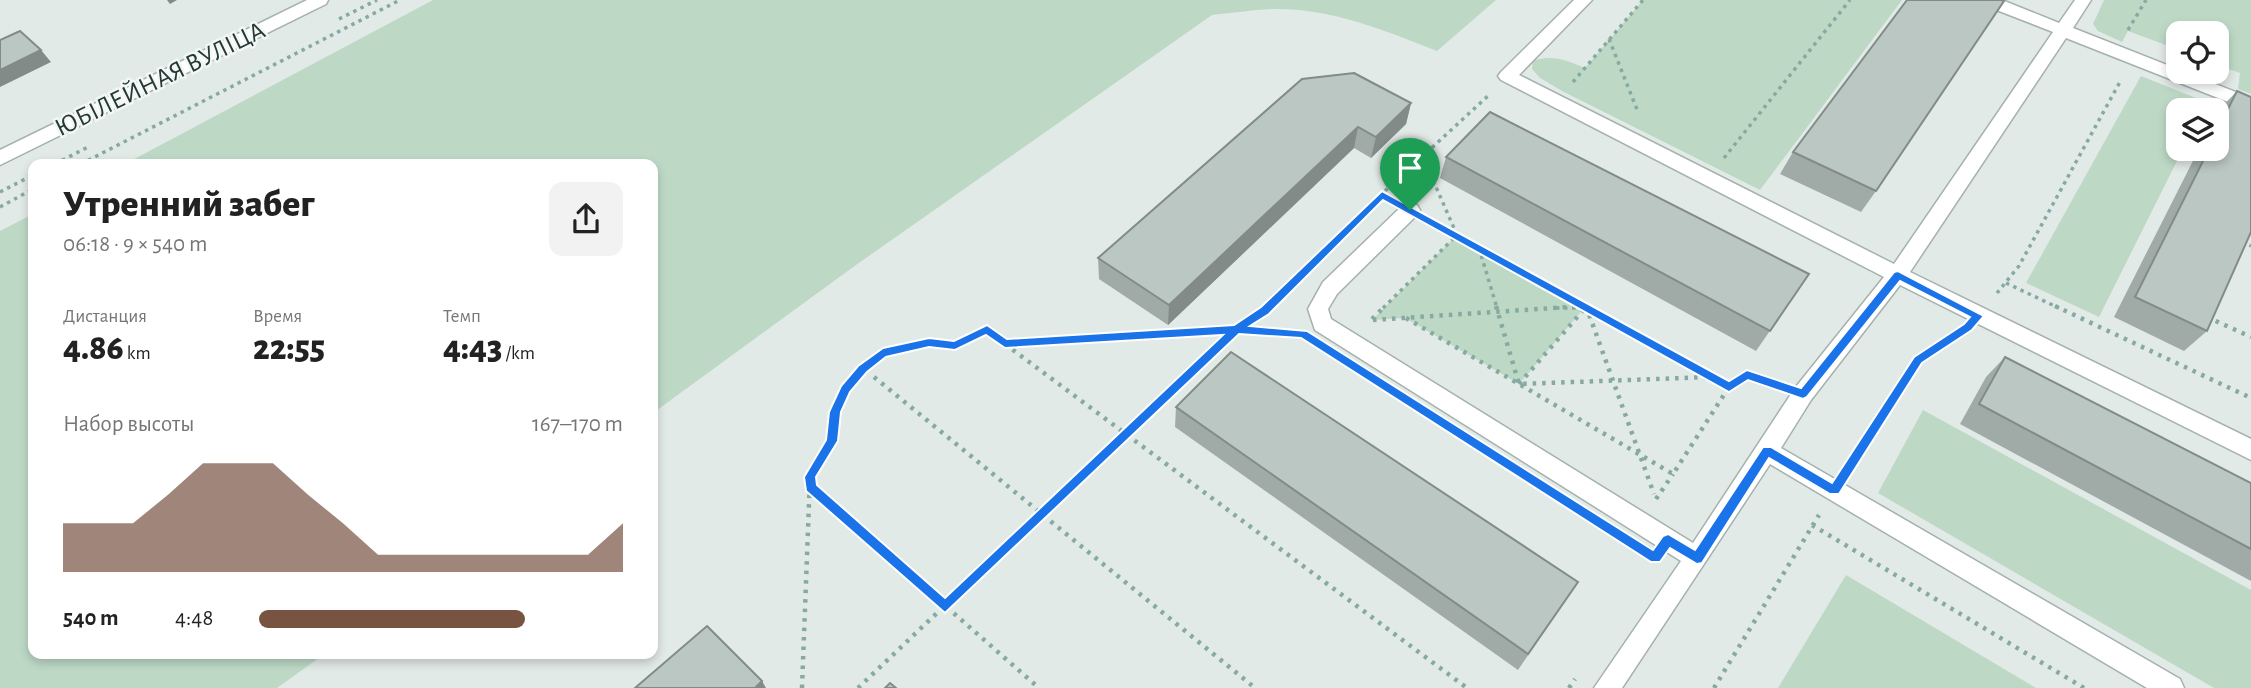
<!DOCTYPE html>
<html lang="ru">
<meta charset="utf-8">
<style>
body{margin:0;font-family:"Alegreya Sans",sans-serif;background:#f2f2f2;color:#222;height:100vh;display:flex;flex-direction:column;font-size:26px;white-space:nowrap}
*{box-sizing:border-box;margin:0}
p{font-size:23px;color:#767676}
.icon{flex:none;width:38px;height:38px;fill:none;stroke:currentColor;stroke-width:2;stroke-linecap:round;stroke-linejoin:round}
.map{position:relative;flex:1;overflow:hidden}
.side{position:absolute;left:28px;top:159px;width:630px;height:500px;display:flex;flex-direction:column;background:#fff;border-radius:14px;box-shadow:0 4px 10px #0003}
.side>*{flex:none}
.buttons{position:absolute;left:2166px;top:21px;display:grid;gap:14px}
.buttons a{display:grid;place-items:center;width:63px;height:63px;border-radius:14px;background:#fff;box-shadow:0 4px 10px #0003;font-size:35px}
.pin{position:absolute;display:grid;place-items:center;width:60px;height:60px;color:#fff;margin:-72px -30px;border-radius:50% 50% 50% 0;rotate:-45deg;box-shadow:0 0 7px #0007}
.pin .icon{rotate:45deg}
.round{display:grid;place-items:center;flex:none;width:74px;height:74px;border-radius:14px;background:#f2f2f2}
.head{display:flex;align-items:center;justify-content:space-between;height:119px;padding:0 35px}
h1{font-size:38px;font-weight:800;line-height:52px}
.metrics{display:grid;grid-template-columns:repeat(3,1fr);gap:10px;height:119px;padding:7px 35px}
.metrics div{display:grid;align-content:center}
.metrics b{font-size:35px;font-weight:800}
.metrics small{font-size:19px;font-weight:400}
.metrics p{font-size:19px}
.chart{height:196px;padding:14px 35px}
.chart p{display:flex;justify-content:space-between}
.chart svg{width:100%;height:126px;margin-top:7px;fill:#785342;opacity:.7}
ul{padding:0 35px;list-style:none;font-size:23px}
li{display:grid;grid-template-columns:112px 84px 1fr;align-items:center;height:52px}
li i{height:18px;border-radius:9px;background:#785342}
.map>svg:first-child{display:block}
</style>
<div class="map">
<svg width="2251" height="688" viewBox="0 0 2251 688">
<rect width="100%" height="100%" fill="#e2eae7"/>
<path fill="#bdd9c6" d="M433,0H1496L1437,51C1384,30 1329,7 1271,9C1252,10 1232,13 1212,15L856,265L653,413V164H125Z
M1643,0H1902L1760,190L1564,92L1540,78L1532,69L1533,61C1553,54 1567,61 1585,68Z
M2104,0H2251V94L2238,89L2240,73L2217,65V33H2179V50L2128,31L2122,42L2098,31L2093,24Z
M2141,76L2206,102L2202,110H2179V149H2183L2099,317L2026,283Z
M33,214V654L323,655L277,688H0V231Z
M1457,235L1586,306L1519,384L1405,318L1372,320Z
M1923,410L2251,590V688H2214L1878,493Z
M1846,575L2036,688H1778Z"/>
<g fill="none" stroke-linecap="round" stroke-linejoin="round">
<g stroke="#a5b1ae" stroke-width="3">
<path id="minor" d="M307,0H328L326,4L0,165V150Z
M1574,0H1592L1519,75L1894,264L2053,32L1981,4L1979,0H2002L2059,23L2075,0H2091L2073,28L2251,98V111L2066,38L1910,272L2251,439V460L1900,285L1811,400L1781,448L2180,679L2184,688H2147L1770,464L1622,688H1594L1681,561L1315,330L1308,309L1323,282L1403,205H1417L1420,210L1417,215L1337,294L1328,309L1331,319L1693,543L1795,388L1884,277L1501,80L1498,76L1501,72Z"/>
</g>
<path stroke="#86aaa1" stroke-width="3.5" stroke-dasharray="3.5 4.5" stroke-linecap="butt" d="M339,19L377,0
M2128,30L2146,0
M1609,39L1638,112
M1573,82L1643,0
M1724,158L1850,0
M55,164L88,147
M81,164L400,0
M1385,191L1489,95
M0,192L33,175
M0,207L33,189
M1435,224L1587,308
M2242,242L2251,246
M1479,248L1497,308
M2006,283L2059,308
M1997,293L2019,266L2121,80
M1268,308L1302,274
M1383,308L1457,235L1423,157
M1556,308H1589"/>
<path stroke="#86aaa1" stroke-width="4.5" stroke-dasharray="3.5 6" stroke-linecap="butt" d="M1496,306L1519,384L1711,377
M1586,306L1654,494
M1586,306L1729,387L1747,375L1775,384
M2055,306L2251,398
M2207,317L2251,337
M1406,318L1673,474L1729,387
M1372,319L1385,306
M1373,320L1583,306
M1005,344L1467,688
M874,377L1255,688
M1519,384L1586,307
M1850,466L1918,360L1957,334
M811,488L1039,688
M1656,499L1673,474
M1812,525L2084,688
M802,688L810,477L832,441L835,412L845,389L863,369L883,353L929,343L955,345L987,329L1005,343L1236,329L1295,333
M858,688L1236,329L1270,306
M1569,688L1575,679
M1714,688L1819,515"/>
<use href="#minor" fill="#fff" fill-rule="evenodd"/>
</g>
<path fill="#a0aba8" d="M1354,73L1411,103L1406,124L1371,158L1354,148L1168,325L1099,279L1098,258Z
M2237,91L2207,331L2184,351L2114,317L2199,149H2217V112Z
M1793,152L1876,191L1861,212L1780,174Z
M1446,157L1809,274L1756,351L1440,178Z
M2005,357L2251,483V581L1960,424L1986,377Z
M1176,407L1578,582L1518,670L1175,427Z"/>
<path fill="#828b88" d="M167,0H177L170,4Z
M41,50L51,62L0,87V70Z
M1411,103L1406,124L1371,158L1376,137Z
M1358,127L1354,148L1168,325L1169,305Z
M762,681L766,688H755Z"/>
<path fill="#bac7c3" stroke="#828b88" stroke-width="2" d="M1907,0H2001L2004,1L1876,191L1793,152Z
M20,31L41,50L0,70V40Z
M1354,73L1411,103L1376,137L1358,127L1169,305L1098,258L1302,79Z
M2237,91L2251,97V232L2207,331L2135,297L2209,149H2217V131Z
M1490,112L1809,274L1770,331L1446,157Z
M1231,352L1578,582L1528,654L1176,407Z
M2005,357L2251,483V549L1979,404Z
M707,626L762,681L755,688H635Z
M890,683L896,688H885Z"/>
<path fill="#1a73e8" stroke="#fff" stroke-width="2" fill-rule="evenodd" d="M1382,191L1729,381L1747,370L1801,388L1894,272L1898,271L1984,316L1972,330L1922,363L1839,494H1830L1769,458L1702,563L1697,564L1670,548L1660,562H1651L1301,338L1239,334L945,613L806,491L804,477L826,440L829,412L841,386L858,366L883,348L929,338L954,341L987,325L1007,339L1234,325L1261,307ZM1383,200L1729,392L1748,380L1803,399L1807,397L1900,281L1970,317L1964,324L1914,357L1832,483L1771,447H1763L1695,550L1668,534L1663,536L1653,550L1307,331L1250,326L1269,314ZM986,335L1005,348L1223,335L945,598L817,485L816,477L838,441L841,412L850,392L867,372L886,357L929,347L955,350Z"/>
<g text-anchor="middle" dominant-baseline="central" stroke-width="5" stroke-linejoin="round" paint-order="stroke">
<g font-size="26" fill="#243935" stroke="#f2f7f5">
<text transform="translate(160 79) rotate(-26)">ЮБІЛЕЙНАЯ ВУЛІЦА</text>
</g>
</g>
</svg>
<div class="buttons">
<a><svg class="icon" aria-label="locate" viewBox="0 0 24 24"><circle cx="12" cy="12" r="6"/><path d="M12 2v4M12 18v4M2 12h4M18 12h4"/></svg></a>
<a><svg class="icon" aria-label="layers" viewBox="0 0 24 24"><path d="M12 4l9 5-9 5-9-5zM3 14l9 5 9-5"/></svg></a>
</div>
<div class="pin" style="left:1410px;top:210px;background:#1e9e55"><svg class="icon" aria-label="arrive" viewBox="0 0 24 24"><path d="M6 21V4h12l-3 4 3 4H6"/></svg></div>
<section class="side">
<div class="head"><div><h1>Утренний забег</h1><p>06:18 · 9 × 540 m</p></div><a class="round"><svg class="icon" aria-label="share" viewBox="0 0 24 24"><path d="M12 15V3M7 8l5-5 5 5M5 13v7h14v-7"/></svg></a></div>
<div class="metrics">
<div><p>Дистанция</p><b>4.86<small> km</small></b></div>
<div><p>Время</p><b>22:55</b></div>
<div><p>Темп</p><b>4:43<small> /km</small></b></div>
</div>
<div class="chart"><p><span>Набор высоты</span>167–170 m</p>
<svg viewBox="0 0 160 44" preserveAspectRatio="none"><path d="M0 44V27L10 27L20 27L30 17L40 6L50 6L60 6L70 17L80 27L90 38L100 38L110 38L120 38L130 38L140 38L150 38L160 27V44z"/></svg>
</div>
<ul>
<li><b>540 m</b>4:48<i style="width:73%"></i></li>
</ul>
</section>
</div>
